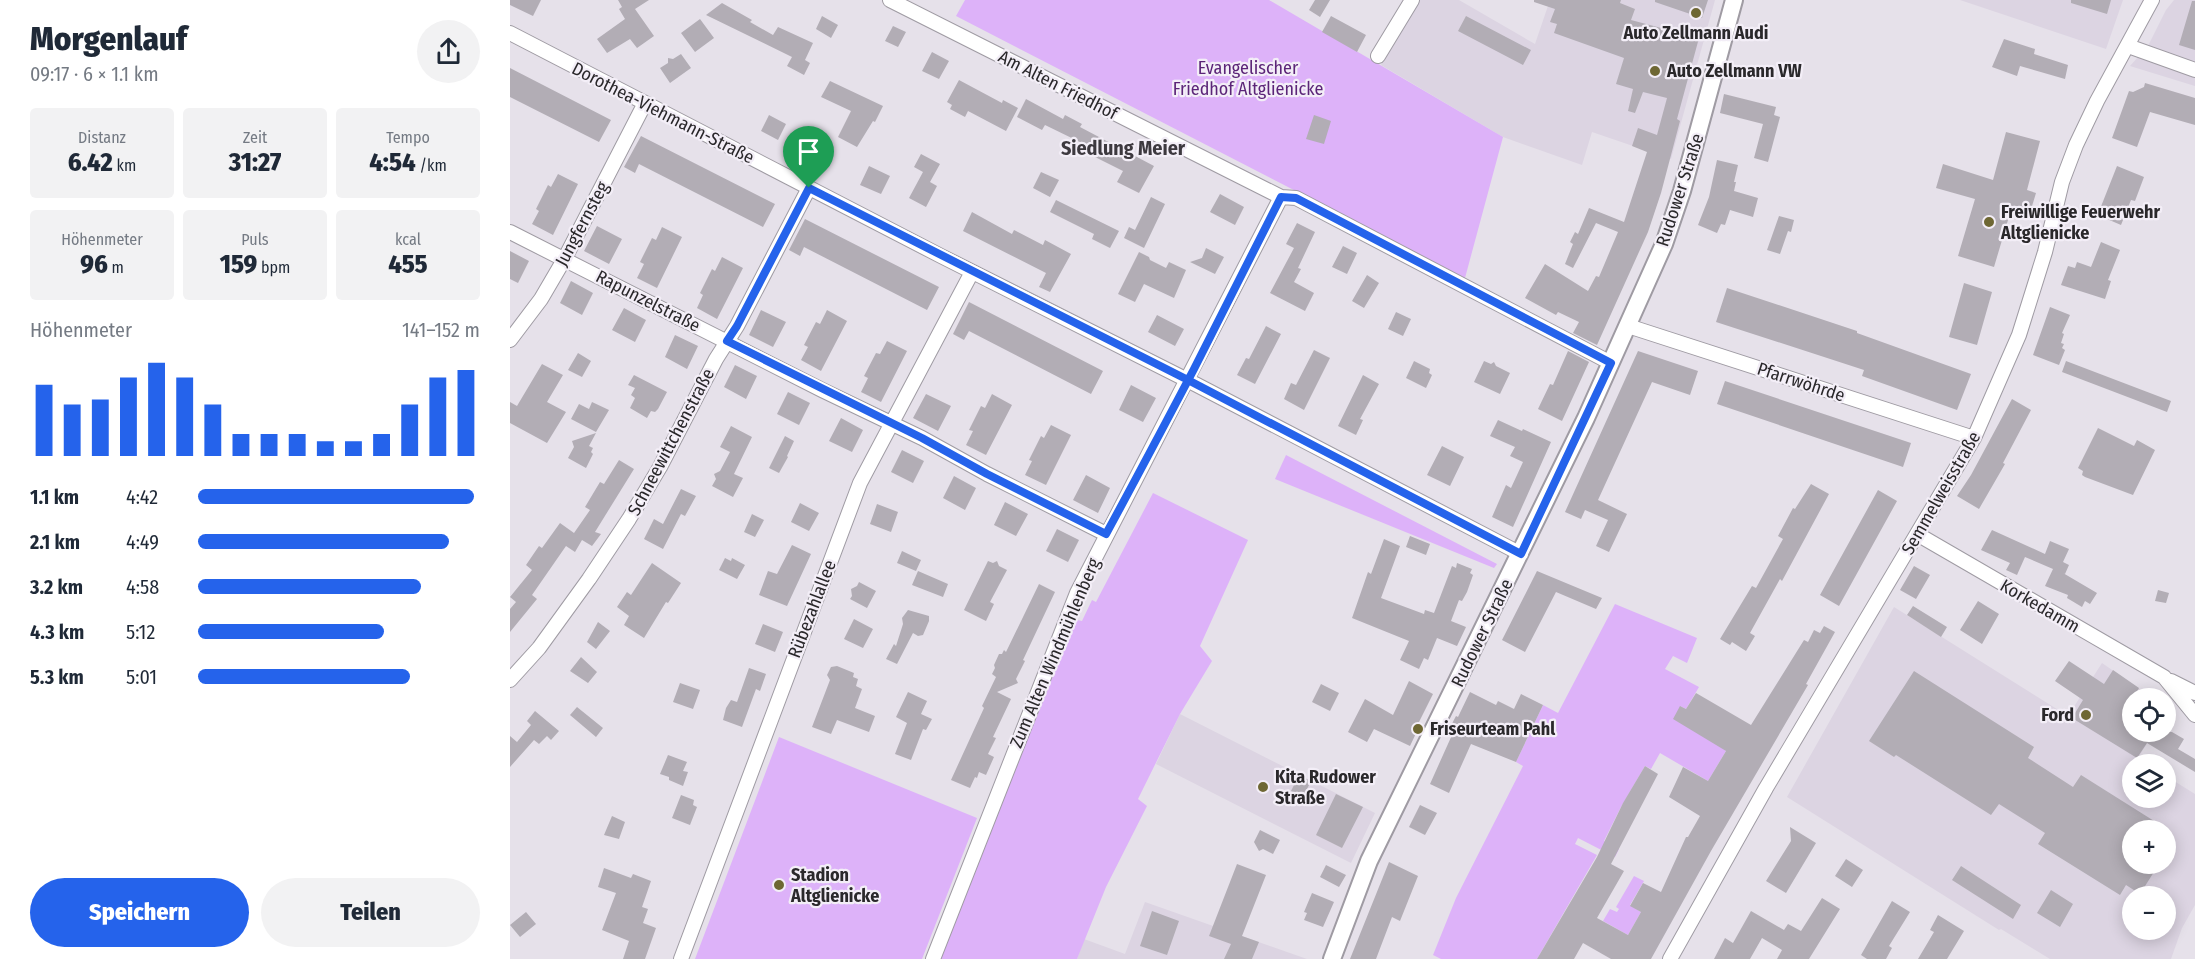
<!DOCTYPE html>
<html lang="de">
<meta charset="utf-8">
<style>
body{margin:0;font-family:"Fira Sans Condensed",sans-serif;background:#f2f2f3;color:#1f2937;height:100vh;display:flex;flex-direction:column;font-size:22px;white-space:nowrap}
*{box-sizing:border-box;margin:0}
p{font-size:20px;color:#747a83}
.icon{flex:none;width:33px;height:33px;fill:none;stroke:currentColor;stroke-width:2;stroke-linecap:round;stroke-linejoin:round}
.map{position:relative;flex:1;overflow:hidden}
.sheet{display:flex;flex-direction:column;background:#fff;width:510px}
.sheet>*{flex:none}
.controls{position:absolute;left:1612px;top:688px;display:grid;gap:12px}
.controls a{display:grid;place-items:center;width:54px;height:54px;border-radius:50%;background:#fff;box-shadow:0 3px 15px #0003;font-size:30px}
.pin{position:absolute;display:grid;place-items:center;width:51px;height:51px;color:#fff;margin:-62px -26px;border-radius:50% 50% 50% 0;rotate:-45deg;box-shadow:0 0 6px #0007}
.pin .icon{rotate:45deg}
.round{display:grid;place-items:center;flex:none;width:63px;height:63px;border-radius:32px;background:#f2f2f3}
.overview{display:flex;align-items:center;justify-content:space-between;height:102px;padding:0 30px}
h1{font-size:33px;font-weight:800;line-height:45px}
.stats{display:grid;grid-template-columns:repeat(3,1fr);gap:9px;height:102px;padding:6px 30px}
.stats div{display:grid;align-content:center;border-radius:6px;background:#f2f2f3;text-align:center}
.stats b{font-size:26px;font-weight:800}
.stats small{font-size:16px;font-weight:400}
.stats p{font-size:16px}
.chart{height:168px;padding:12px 30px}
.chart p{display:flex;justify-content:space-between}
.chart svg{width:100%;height:108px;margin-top:6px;stroke:#2563eb;stroke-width:6}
.primary-button{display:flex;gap:12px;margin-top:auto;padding:12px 30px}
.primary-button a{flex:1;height:69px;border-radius:36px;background:#2563eb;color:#fff;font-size:24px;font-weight:800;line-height:69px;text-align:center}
.primary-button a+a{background:#f2f2f3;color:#1f2937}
ul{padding:0 30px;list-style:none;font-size:20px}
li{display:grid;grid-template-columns:96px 72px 1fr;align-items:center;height:45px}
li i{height:15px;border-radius:8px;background:#2563eb}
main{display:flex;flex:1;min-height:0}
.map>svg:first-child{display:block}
</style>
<main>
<section class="sheet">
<div class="overview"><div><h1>Morgenlauf</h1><p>09:17 · 6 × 1.1 km</p></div><a class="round"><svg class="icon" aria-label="share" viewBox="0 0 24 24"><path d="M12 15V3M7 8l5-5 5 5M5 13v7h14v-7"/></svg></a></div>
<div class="stats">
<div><p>Distanz</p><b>6.42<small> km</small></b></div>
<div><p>Zeit</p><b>31:27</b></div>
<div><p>Tempo</p><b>4:54<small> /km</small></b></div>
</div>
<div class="stats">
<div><p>Höhenmeter</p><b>96<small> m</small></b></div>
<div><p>Puls</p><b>159<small> bpm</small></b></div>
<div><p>kcal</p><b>455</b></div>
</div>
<div class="chart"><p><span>Höhenmeter</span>141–152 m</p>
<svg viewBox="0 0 160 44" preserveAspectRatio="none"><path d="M5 44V15M15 44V23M25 44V21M35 44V12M45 44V6M55 44V12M65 44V23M75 44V35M85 44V35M95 44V35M105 44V38M115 44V38M125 44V35M135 44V23M145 44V12M155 44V9"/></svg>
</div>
<ul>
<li><b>1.1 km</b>4:42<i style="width:98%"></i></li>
<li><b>2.1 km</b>4:49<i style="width:89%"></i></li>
<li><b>3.2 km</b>4:58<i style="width:79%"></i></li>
<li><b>4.3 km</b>5:12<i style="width:66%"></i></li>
<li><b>5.3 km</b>5:01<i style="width:75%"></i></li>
</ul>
<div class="primary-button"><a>Speichern</a><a>Teilen</a></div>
</section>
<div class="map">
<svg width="1685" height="959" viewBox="0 0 1685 959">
<rect width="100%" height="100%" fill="#e6e1ea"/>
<path fill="#dcd4e2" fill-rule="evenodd" d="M909,0H949L1025,44L1040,0H1205L1161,159L1082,132L1072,165L993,137L871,65Z
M1450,0H1613L1596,49Z
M1664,0H1685V86L1620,66L1638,46L1656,10Z
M1384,607L1558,716L1592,663L1644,699H1623V732H1644L1628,758L1638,765H1623V798H1656V776L1685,794V905L1672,928L1661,959H1540L1491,929L1489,930L1277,797ZM1623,831H1656V864H1623ZM1623,897H1656V930H1623Z
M670,714L865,813L841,863L646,764Z
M635,902L797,959H567L574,939L615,954Z"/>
<path fill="#ddb2f9" d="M455,0H759L993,137L955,278L446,16Z
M776,455L987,564L984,568L765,479Z
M643,493L738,540L690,646L702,661L670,714L628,799L637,806L596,887L567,959H427L516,743L563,619L572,621L582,600L586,602Z
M1105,604L1187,638L1177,663L1163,656L1155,669L1189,687L1176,709L1170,706L1216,751L1198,781L1150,753L1141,769L1135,766L1111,807L1094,841L1109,849L1105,857L1068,838L1065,844L1087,855L1027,959H931L923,955L946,898L1013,766L1006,762L1033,705L1048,713Z
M269,737L467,818L412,959H185Z
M1124,876L1134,881L1120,905L1131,912L1118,935L1093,921L1100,909L1107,912L1109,909L1106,907Z"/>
<path fill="#b2adb5" d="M0,0H31L23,16L0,5Z
M108,0H139L125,9L144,36L127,48L120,39L97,53L87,39L115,19L109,9L112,7Z
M805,0H820L810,17L799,10Z
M1024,0H1111L1110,3L1125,9L1121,20L1189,38L1167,119L1170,121L1151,193L1138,232L1087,345L1063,333L1069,322L1048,312L1046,315L1015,298L1035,264L1078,291L1086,276L1089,277L1108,232L1086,223L1063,268L1055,264L1063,244L1060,242L1065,232L1068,234L1079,208L1114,222L1137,152L1122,146L1128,128L1147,135L1157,98L1133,92L1125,113L1118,111L1123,89L1106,84L1114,58L1044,33L1047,24L1040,22L1045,9L1024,2Z
M1145,0H1198L1192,18L1145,2Z
M1561,0H1601L1597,14L1561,3Z
M1682,1H1685V50L1669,45Z
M212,3L242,20L240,22L263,35L268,27L303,43L295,60L300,63L294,75L277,66L282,57L196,15Z
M312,16L328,25L321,38L306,29Z
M821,16L856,35L847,52L812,32Z
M956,16L1021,50L1013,65L948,31Z
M190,19L204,38L185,52L171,33Z
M383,26L396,32L388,47L375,41Z
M1494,39L1525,49L1524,54L1558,65L1555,79L1510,66L1507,76L1482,67Z
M422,52L439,61L429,79L412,71Z
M171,54L181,68L160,83L150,68L158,63V58L163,59Z
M0,68L101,120L89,142L0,97Z
M449,80L492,103L493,100L508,108L496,131L458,111L455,117L440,109L442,105L437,102Z
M320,81L373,106L365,122L363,121L347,147L328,137L341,111L311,97Z
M1635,83L1685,98V125L1640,112L1627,147L1602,138L1619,91L1623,92L1634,87Z
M1214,94L1266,107L1264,115L1270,117L1258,162L1244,158L1253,124L1210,113Z
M516,99L553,119L555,115L572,124L570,127L644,166L629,193L607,182L613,171L573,151L576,145L535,125L532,130L507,117Z
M259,115L276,124L268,140L251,131Z
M804,115L821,121L814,144L796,139Z
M1496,132L1530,141L1517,190L1526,193L1519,216L1501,210L1484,267L1448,256L1465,199L1426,188L1433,164L1483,180Z
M299,133L315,141L306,160L289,152Z
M131,136L265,204L253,227L129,164L125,173L114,167Z
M411,154L430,164L420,182L427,186L416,207L399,198L413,172L404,167Z
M1207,160L1228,165L1224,182H1226L1224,191L1248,198L1243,217L1220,210L1215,225L1211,224L1207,233L1188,225L1199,197Z
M359,166L380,176L371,194L350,185Z
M1607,166L1634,177L1625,201L1621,200L1611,225L1597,219L1599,213L1590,209Z
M531,172L549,180L540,197L523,188Z
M48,174L68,184L43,235L22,224L29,211L26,209L38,185L41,187Z
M710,194L734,207L725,225L700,212Z
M641,197L655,204L634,248L614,238L619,227L625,230Z
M546,200L609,231L600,248L582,239L584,234L540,212Z
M462,212L502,234L504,230L533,245L535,240L561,254L540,292L529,287L536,273L453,231Z
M1269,216L1284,220L1281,232L1278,231L1270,254L1257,250Z
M295,219L429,287L417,310L294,247L290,256L279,250Z
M787,223L805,232L788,268L791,269L784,282L804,293L795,311L760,293L784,248L776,244Z
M87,226L112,239L99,264L74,251Z
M152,227L172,237L147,288L127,278L134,264L130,262L142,238L146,240Z
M1591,242L1610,250L1598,280L1601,281L1595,299L1551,285L1558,266L1565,268L1567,262L1581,267Z
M833,246L847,253L837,274L822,267Z
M696,248L714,257L705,274L680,262L692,258Z
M0,251L19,261L8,283L0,279Z
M629,252L639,257L640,260L656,268L659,262L676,270L664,298L634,284L625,302L608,294Z
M212,257L233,268L207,319L187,308L193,295L190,293L202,269L205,271Z
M857,275L869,283L854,308L842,301Z
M61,281L83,293L72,315L50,303Z
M1454,283L1482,292L1467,345L1439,337Z
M1217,288L1347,331V333L1461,374L1447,410L1352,376L1354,370L1206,322Z
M459,302L593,371L581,394L459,331L454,340L443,334Z
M1540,307L1560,315L1552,333L1554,334L1551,343L1554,344L1552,348L1555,350L1549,365L1523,355Z
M114,308L136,320L125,342L102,330Z
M251,310L276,322L263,347L239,335Z
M317,310L337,321L311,371L291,360L298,347L294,345L306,322L310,324Z
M886,312L901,319L893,336L878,329Z
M647,315L674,329L665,346L638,332Z
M756,326L771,334L745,384L727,375L736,358L739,359Z
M165,335L188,346L177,369L155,357Z
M377,341L397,351L371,402L351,392L358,378L354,376L366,353L370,354Z
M804,350L820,358L794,410L774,399L781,383L786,385Z
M1058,351L1079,362L1052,421L1028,409L1040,384L1043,385Z
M1128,351L1188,371L1180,395L1142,382L1088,500L1117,514L1099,552L1086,546L1098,520L1075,510L1071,519L1055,512Z
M68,353L81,361L72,377L58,370Z
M904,361L920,369L919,373L922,375L916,388L896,378Z
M974,361L981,364L984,362L986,366L1000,373L990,394L964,382Z
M1556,361L1661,401L1657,412L1552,372Z
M32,364L53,375L37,402L56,412L37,443L0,423V402L7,406Z
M225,365L247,376L236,399L214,387Z
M124,375L157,392L148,409L145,412L141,411L137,418L120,408L125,398L121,395L125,388L118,385Z
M853,375L869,384L850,419L853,420L846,435L828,426Z
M1215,381L1401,443L1393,467L1207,404Z
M621,385L646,398L633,422L609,410Z
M278,392L300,403L289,425L267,414Z
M416,394L441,406L428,431L403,418Z
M482,394L502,405L476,455L456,445L463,431L459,430L471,406L475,408Z
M1502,399L1521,410L1493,463L1495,464L1469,509L1447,496L1461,475Z
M82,402L99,410L86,432L61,419L69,404L79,409Z
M331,418L353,430L342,452L319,441Z
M988,420L1012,431L1013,429L1041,442L1003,527L982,517L996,485L1001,488L1013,462L1000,456L1005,447L980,436Z
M541,425L561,435L536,485L515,475L522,461L519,460L531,436L534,438Z
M221,426L242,437L224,474L233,478L223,497L202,486L206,479L204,474L210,471L220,452L210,447Z
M1588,428L1624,446L1627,440L1645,450L1623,495L1575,477L1572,475L1573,471L1568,468Z
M86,433L79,446L83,448L81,452L83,454L76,468L58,458L64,447L62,441Z
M275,436L284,441L277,456L278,457L269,473L259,468Z
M932,446L954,457L940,486L917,475Z
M392,450L414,461L403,483L381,472Z
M109,460L124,469L85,532L91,534L82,546L72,540L65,552L56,546L22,595L27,599L0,632V609L6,602L0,597L22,570L16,565L29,546L32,548L50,523L64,533L80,510L75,507L90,482L94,484Z
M576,475L600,488L588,513L563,500Z
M444,476L466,488L455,510L433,498Z
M1301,484L1319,494L1272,581L1270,579L1240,633L1245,636L1236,651L1222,642L1220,645L1210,639L1242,586L1246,588L1273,539L1268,536L1283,508L1285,509Z
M171,489L186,496L175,516L171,514L153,549L134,539L144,519L153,524Z
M1368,490L1387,501L1329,606L1310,595Z
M495,502L518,514L506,536L484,525Z
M290,503L309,513L299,531L281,522Z
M367,504L388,512L381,532L360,524Z
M242,514L254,520L245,537L234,532Z
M547,529L569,540L558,562L536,551Z
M1482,530L1535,554L1540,541L1559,549L1553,562L1559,565L1555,574L1553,573L1587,593L1580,604L1575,601L1572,607L1557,598L1558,595L1535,586L1543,569L1515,557L1507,575L1496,570L1500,563L1471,550Z
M900,536L920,544L916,555L896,547Z
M874,539L890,546L871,598L914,614L915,610L924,613L942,566L946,568L947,563L962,569L960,573L963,575L957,592L952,601L949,600L941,621L956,627L947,646L927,638L918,660L914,658L909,669L890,660L899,641L842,618L858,572L861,574Z
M282,545L301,554L277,606L249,595L258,571L267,574Z
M392,551L411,560L406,571L387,563Z
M215,558L221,561L222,558L235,565L227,579L209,570Z
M478,561L483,563L487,561L489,566L497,570L480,602L484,604L476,621L454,610Z
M142,563L171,583L158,603L156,602L134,638L114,625L119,616L107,607L117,592L121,595Z
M1404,566L1420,575L1406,599L1390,590Z
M408,571L438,584L433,597L402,585Z
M1027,571L1092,598L1086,609L1046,592L1015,652L992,640Z
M349,582L366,591L357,608L340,599L342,596L341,589L347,586Z
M529,584L545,592L513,660L515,661L506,679L508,683L487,692L501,699L483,737L486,738L478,754L484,757L476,775L469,772L467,778L465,777L460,788L441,780L474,708L472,706L486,677L482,674L485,668L484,665L489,654H492L494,650L496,652Z
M1648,590L1659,593L1656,603L1645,601Z
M1468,601L1489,614L1472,644L1450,630Z
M1403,606L1437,627L1431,637L1397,615Z
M398,610L419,616V621L413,635L408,636L403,633L387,664L376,659L384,644L386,646L393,624L392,618Z
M344,619L363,629L353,648L334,639Z
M88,622L100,631L86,649L77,642Z
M253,624L273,632L265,652L245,644Z
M1314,626L1325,632L1296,684L1298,685L1201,851L1141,959H1101L1073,943L1064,959H1027L1087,857L1113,803L1135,766L1148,774L1101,864L1114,871L1087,918L1118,935L1131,912L1120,906L1133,883L1151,892L1176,837H1178L1190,816L1159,797L1173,767L1198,781L1216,751L1163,719L1170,706L1176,709L1186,693L1241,725L1294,640L1298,642L1304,630L1310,633Z
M71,657L87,672L78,683L60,671Z
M1559,661L1594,684L1603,670L1629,688L1623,698V732H1662L1674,739L1668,749L1685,759V772L1637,743L1627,758L1562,718L1573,700L1545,681Z
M327,666L344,673L343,677L348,679L346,686L352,689L345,708L365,716L359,732L327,720L321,734L302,727L320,680L317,675L321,667Z
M239,668L256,674L250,691L246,689L232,727L213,720L216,708L221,700L227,702Z
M1404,671L1524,747L1518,758L1563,787L1571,775L1660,831H1623V864H1649L1630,894L1616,885L1610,895L1528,844L1535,833L1489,804L1481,815L1386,755L1384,757L1359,741Z
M899,681L923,694L907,726L909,727L900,746L864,729L857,742L838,732L855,699L883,715Z
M170,683L190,690L183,709L163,702Z
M811,684L829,693L820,711L802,702Z
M398,692L417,701L411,714L422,719L416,730L413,729L401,760L385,754L397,723L386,717Z
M960,692L986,705L988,701L1004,709L1011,694L1033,705L1006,762L961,744L939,793L920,784L942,735L937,733L946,716L948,717Z
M67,707L93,728L86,737L60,715Z
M25,711L49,731L41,740L37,736L29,744L24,740L0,767V736L7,742L21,725L17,721Z
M158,755L177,762L173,771L178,772L173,786L159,780V777L150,774Z
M789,775L801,781L793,797L781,791Z
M826,794L853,807L832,848L806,835Z
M171,795L184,800L183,805L187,807L180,825L162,818Z
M910,805L927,813L915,835L899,827Z
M102,816L115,822L109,839L94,835Z
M1280,827L1306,843L1276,893L1256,881L1281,841Z
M750,830L770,840L763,854L753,849L749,851L744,842Z
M1336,859L1353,870L1342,887L1325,876Z
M879,862L908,876L890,921L882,917L866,959H840Z
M727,864L756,875L732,936L749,942L742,959H714L721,944L699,936Z
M816,865L836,875L829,887L810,877Z
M1451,866L1511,905L1503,919L1442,880Z
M94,868L121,878L123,874L141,881L132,907L138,909L133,923L146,928L135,959H113L119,941L92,930L106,893L88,887Z
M1541,890L1563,904L1550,927L1527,913Z
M802,893L824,902L813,927L794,920L797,913L794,912Z
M1312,898L1330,909L1299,959H1267L1272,950L1252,938L1240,959H1204L1215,938L1223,943L1241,911L1274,930L1278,924L1291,931Z
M1382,901L1400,912L1379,946L1382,948L1376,959H1357L1351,955Z
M642,911L669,921L657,955L630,946Z
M16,912L26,924L10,937L0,925Z
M1428,915L1454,931L1437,959H1408L1424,932L1420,930Z"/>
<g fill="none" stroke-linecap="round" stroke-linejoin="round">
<g stroke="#9f9ba3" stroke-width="16">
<path id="minor" d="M380,0L771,197L786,198L1101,363
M0,33L431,256L687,385L1011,554
M1618,46L1685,70
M868,56L902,0
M0,232L312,390L412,438L477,474L596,534
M1118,326L1464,438
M0,340L31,299L55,258L135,103
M1407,534L1654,677L1685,715
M0,680L29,648L79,579L119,519L150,467L206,359L227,326L299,188
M1661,681L1685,693
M171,959L350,483L462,272
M423,959L567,593L771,197
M1160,959L1256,788L1464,438L1509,335L1535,252L1552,182L1566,145L1587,101L1642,0"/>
</g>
<g stroke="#9f9ba3" stroke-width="20">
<path id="tertiary" d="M822,959L859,861L1076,418L1154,244L1172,191L1224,0"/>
</g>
<use href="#minor" stroke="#fff" stroke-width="14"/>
<use href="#tertiary" stroke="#fff" stroke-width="16"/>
</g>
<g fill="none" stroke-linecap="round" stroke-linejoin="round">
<g stroke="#fff" stroke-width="12">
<path id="route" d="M299,188L678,380L1011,554L1101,363L786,198L771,197L684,369C655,424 626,479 596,534L477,474L412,438L217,341L227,326L299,188"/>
</g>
<use href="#route" stroke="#2563eb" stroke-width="8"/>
</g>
<g fill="#6e6733" stroke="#f3eef7" stroke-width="2">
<circle cx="1186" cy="13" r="6"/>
<circle cx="1145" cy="71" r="6"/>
<circle cx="1479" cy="222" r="6"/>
<circle cx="1576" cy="715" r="6"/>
<circle cx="908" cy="729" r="6"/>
<circle cx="753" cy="787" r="6"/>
<circle cx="269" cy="885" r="6"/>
</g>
<g text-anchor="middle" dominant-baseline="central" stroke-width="4.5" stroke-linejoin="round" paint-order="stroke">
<g font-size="18" font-weight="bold" fill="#2a282b" stroke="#f3eef7" text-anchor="start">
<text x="1186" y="33" text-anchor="middle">Auto Zellmann Audi</text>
<text x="1157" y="71">Auto Zellmann VW</text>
<text x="1491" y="212">Freiwillige Feuerwehr<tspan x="1491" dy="21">Altglienicke</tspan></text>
<text x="1564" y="715" text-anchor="end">Ford</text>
<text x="920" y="729">Friseurteam Pahl</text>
<text x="765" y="777">Kita Rudower<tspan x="765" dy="21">Straße</tspan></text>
<text x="281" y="875">Stadion<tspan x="281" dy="21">Altglienicke</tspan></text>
</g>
<g font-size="18" fill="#5b2478" stroke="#f3eef7">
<text x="738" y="68">Evangelischer<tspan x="738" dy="21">Friedhof Altglienicke</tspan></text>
</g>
<g font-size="18" fill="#2a282b" stroke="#f3eef7">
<text transform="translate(548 85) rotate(27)">Am Alten Friedhof</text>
<text transform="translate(153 113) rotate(27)">Dorothea-Viehmann-Straße</text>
<text transform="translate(1170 190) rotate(-72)">Rudower Straße</text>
<text transform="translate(72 224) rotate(-62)">Jungfernsteg</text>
<text transform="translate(138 301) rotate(27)">Rapunzelstraße</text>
<text transform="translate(1291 382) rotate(18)">Pfarrwöhrde</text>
<text transform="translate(161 442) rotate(-62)">Schneewittchenstraße</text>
<text transform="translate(1431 493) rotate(-60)">Semmelweisstraße</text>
<text transform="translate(1530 606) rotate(30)">Korkedamm</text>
<text transform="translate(302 609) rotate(-69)">Rübezahlallee</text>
<text transform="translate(972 633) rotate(-64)">Rudower Straße</text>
<text transform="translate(545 653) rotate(-67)">Zum Alten Windmühlenberg</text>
</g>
<g font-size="20" font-weight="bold" fill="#3d393f" stroke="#f3eef7">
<text x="613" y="148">Siedlung Meier</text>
</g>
</g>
</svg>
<div class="controls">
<a><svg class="icon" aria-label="locate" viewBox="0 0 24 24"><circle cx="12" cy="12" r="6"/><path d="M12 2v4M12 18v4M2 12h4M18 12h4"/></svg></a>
<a><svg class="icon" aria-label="layers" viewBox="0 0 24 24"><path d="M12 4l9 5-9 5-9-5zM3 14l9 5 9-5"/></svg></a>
<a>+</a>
<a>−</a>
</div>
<div class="pin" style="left:299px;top:188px;background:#1e9e55"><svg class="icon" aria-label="arrive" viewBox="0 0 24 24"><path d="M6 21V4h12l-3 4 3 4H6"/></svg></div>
</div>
</main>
